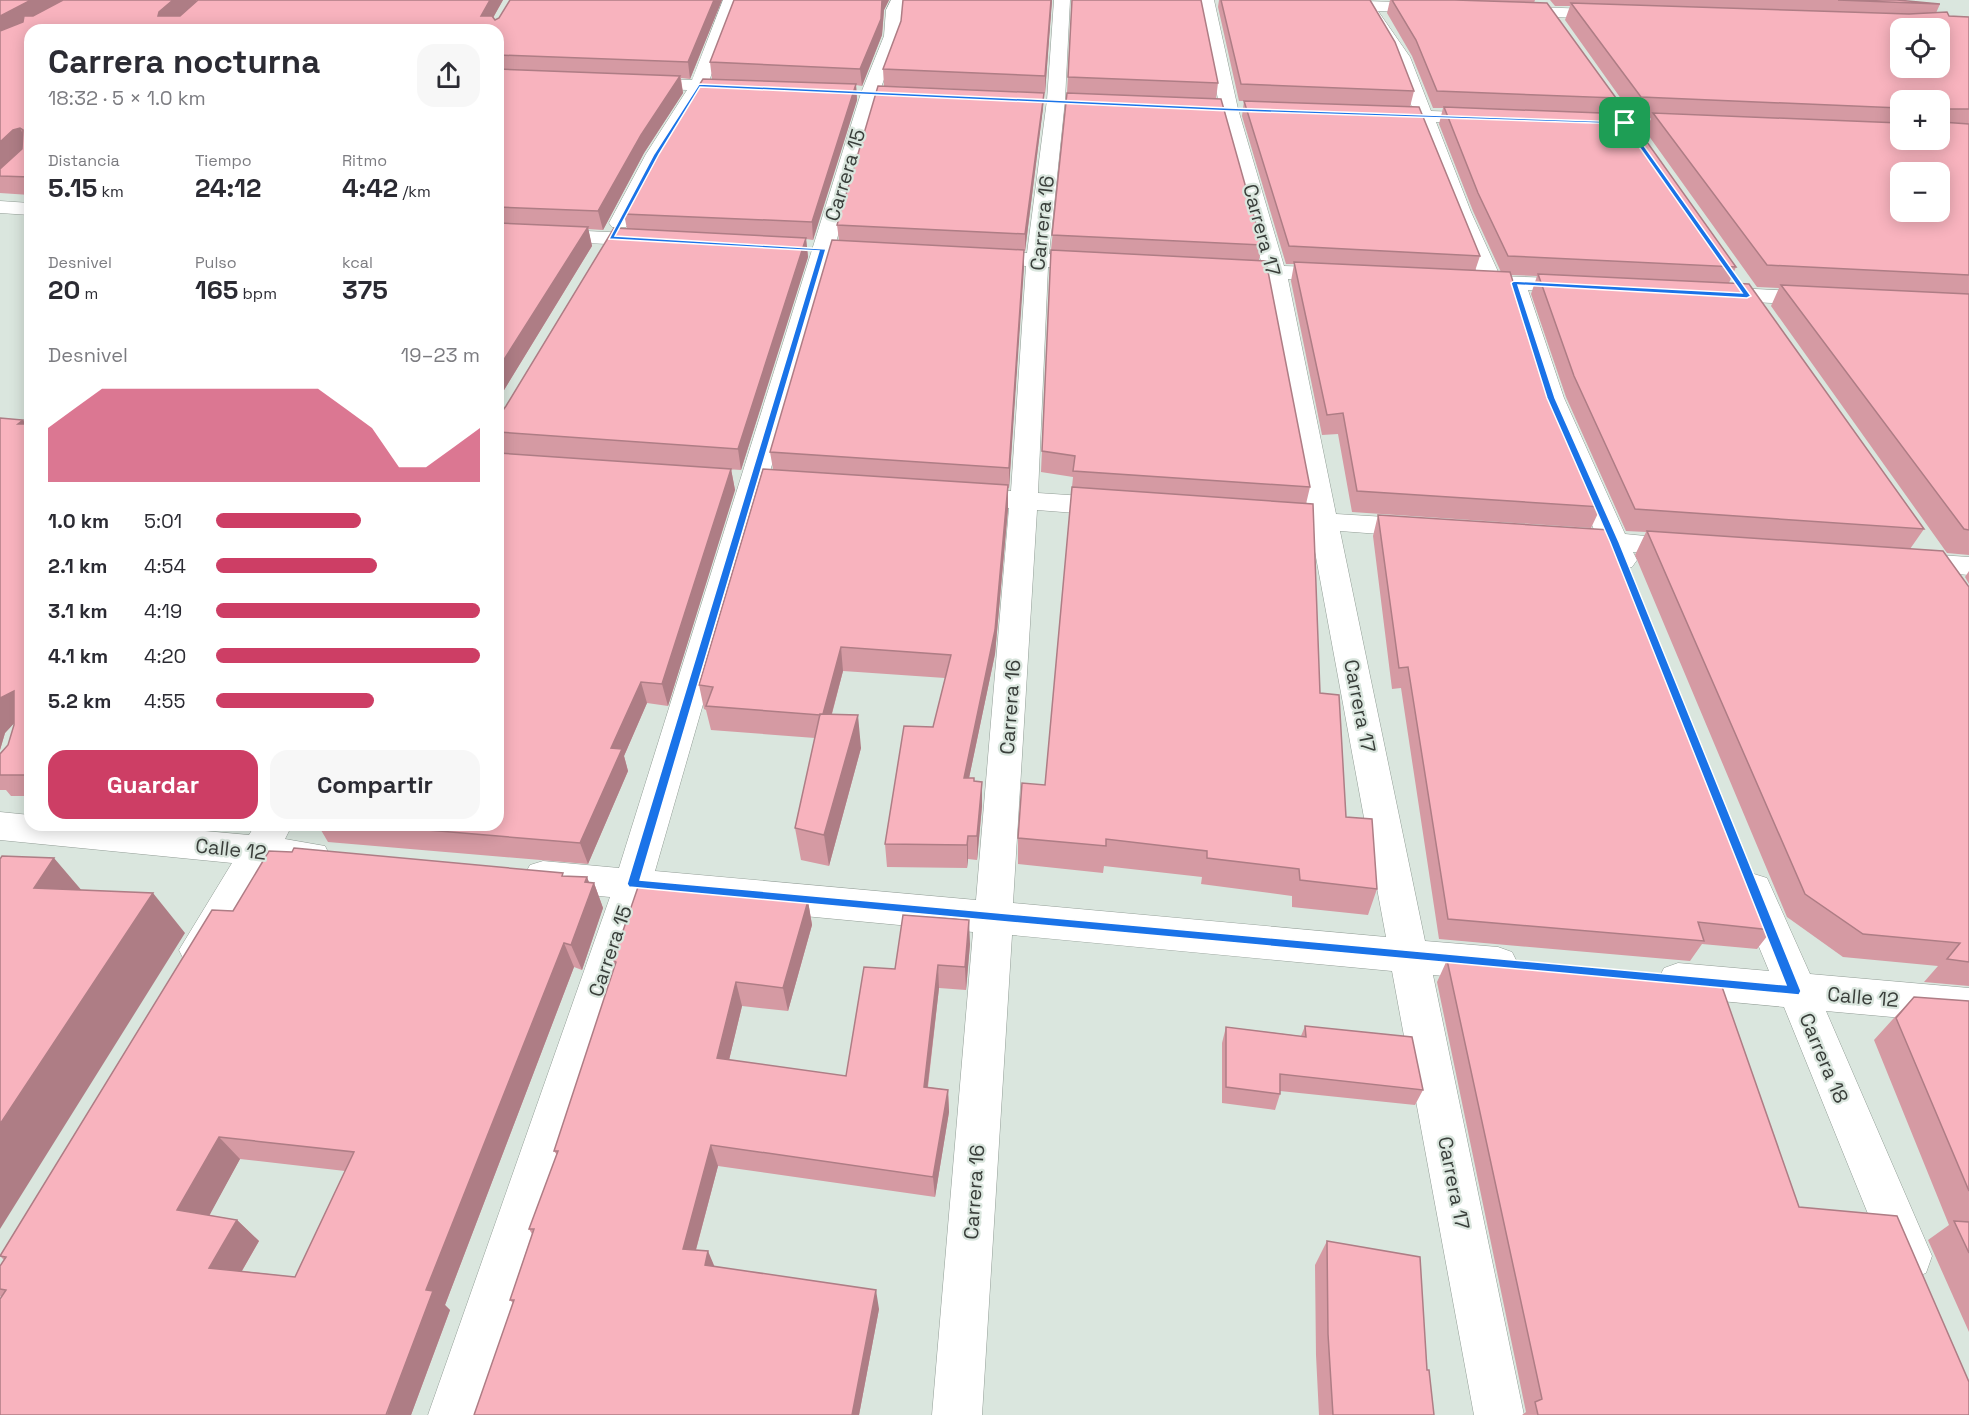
<!DOCTYPE html>
<html lang="es">
<meta charset="utf-8">
<style>
body{margin:0;font-family:"Space Grotesk",sans-serif;background:#f7f7f7;color:#2b2b33;height:100vh;display:flex;flex-direction:column;font-size:22px;white-space:nowrap}
*{box-sizing:border-box;margin:0}
p{font-size:20px;color:#7c7c81}
.icon{flex:none;width:33px;height:33px;fill:none;stroke:currentColor;stroke-width:2;stroke-linecap:round;stroke-linejoin:round}
.map{position:relative;flex:1;overflow:hidden}
.details{position:absolute;left:24px;top:24px;width:480px;height:807px;display:flex;flex-direction:column;background:#fff;border-radius:18px;box-shadow:0 3px 15px #0003}
.details>*{flex:none}
.tools{position:absolute;left:1890px;top:18px;display:grid;gap:12px}
.tools a{display:grid;place-items:center;width:60px;height:60px;border-radius:12px;background:#fff;box-shadow:0 3px 15px #0003;font-size:30px}
.pin{position:absolute;display:grid;place-items:center;width:51px;height:51px;color:#fff;margin:-26px;border-radius:12px;box-shadow:0 3px 9px #0006}
.round{display:grid;place-items:center;flex:none;width:63px;height:63px;border-radius:18px;background:#f7f7f7}
.overview{display:flex;align-items:center;justify-content:space-between;height:102px;padding:0 24px}
h1{font-size:33px;font-weight:700;line-height:45px}
.figures{display:grid;grid-template-columns:repeat(3,1fr);gap:9px;height:102px;padding:6px 24px}
.figures div{display:grid;align-content:center}
.figures b{font-size:26px;font-weight:700}
.figures small{font-size:16px;font-weight:400}
.figures p{font-size:16px}
.chart{height:168px;padding:12px 24px}
.chart p{display:flex;justify-content:space-between}
.chart svg{width:100%;height:108px;margin-top:6px;fill:#cd3e65;opacity:.7}
.cta{display:flex;gap:12px;margin-top:auto;padding:12px 24px}
.cta a{flex:1;height:69px;border-radius:18px;background:#cd3e65;color:#fff;font-size:24px;font-weight:700;line-height:69px;text-align:center}
.cta a+a{background:#f7f7f7;color:#2b2b33}
ul{padding:0 24px;list-style:none;font-size:20px}
li{display:grid;grid-template-columns:96px 72px 1fr;align-items:center;height:45px}
li i{height:15px;border-radius:8px;background:#cd3e65}
.map>svg:first-child{display:block}
</style>
<div class="map">
<svg width="1969" height="1415" viewBox="0 0 1969 1415">
<rect width="100%" height="100%" fill="#dae6de"/>
<g fill="none" stroke-linecap="round" stroke-linejoin="round">
<g stroke="#929d96" stroke-width="1">
<path id="street" d="M723,0H739L709,81L742,82L751,87L742,92L704,91L666,154L629,223L626,227H612L609,223L646,154L687,90L638,88L629,83L638,78L692,80Z
M891,0H907L902,10L900,36L879,93L655,871L976,900L1009,508L952,502L948,496L952,490L962,488L1011,491L1026,266L971,262L968,257L971,252L979,250L1027,253L1047,100L1054,0H1070L1065,100L1049,254L1103,258L1106,263L1103,268L1048,267L1038,493L1114,498L1124,501L1128,507L1124,513L1114,516L1037,510L1013,903L1386,937L1311,530L1260,524L1256,518L1260,512L1270,509L1308,512L1265,278L1217,275L1214,270L1217,265H1262L1220,109L1198,0H1214L1238,109L1284,266L1338,268L1346,270L1349,275L1346,280L1338,282L1288,279L1336,514L1419,519L1429,522L1433,528L1429,534L1419,537L1340,531L1425,941L1498,947L1512,952L1518,964L1512,976L1498,981L1433,975L1524,1415H1474L1392,971L1012,935L982,1415H932L973,932L646,901L478,1415H428L610,897L543,891L530,887L524,876L530,865L543,861L619,868L861,93L884,36L886,10Z
M1329,0L1434,3L1442,8L1434,13L1378,11L1410,57L1431,111L1485,113L1494,118L1485,123L1436,122L1471,212L1500,276L1581,279L1589,281L1592,286L1589,291L1581,293L1528,290L1564,398L1625,534L1696,541L1700,547L1696,553L1686,556L1633,552L1637,560L1632,567L1622,569L1612,567L1603,550L1560,545L1556,539L1560,533L1570,530L1595,532L1538,398L1505,289L1459,286L1456,281L1459,276L1478,275L1451,212L1417,121L1378,119L1369,114L1378,109L1413,110L1394,57L1367,15L1373,11L1324,8L1321,5Z
M1509,6L1613,10L1621,15L1613,20L1503,14L1501,11Z
M1588,116L1692,120L1701,126L1692,132L1582,126L1579,122L1582,118Z
M0,201L30,203V215L0,213Z
M498,227L652,234L660,235L663,240L660,245L652,246L498,239Z
M1713,287L1820,292L1828,294L1831,299L1828,304L1820,306L1705,299L1702,294L1705,289Z
M1908,553L1969,557V575L1898,569L1893,562L1898,555Z
M0,812L30,815V825H139L249,835L255,825H292L285,839L325,846L330,856L325,866L312,871L268,866L213,962L199,967L185,962L179,950L232,863L0,840Z
M1754,874L1767,878L1810,974L1969,988V1024L1826,1011L1932,1256L1926,1273L1909,1279L1892,1273L1784,1007L1678,997L1664,992L1658,980L1664,968L1678,963L1769,971L1735,889L1741,878Z"/>
</g>
<use href="#street" fill="#fff" fill-rule="evenodd"/>
</g>
<path fill="#d59aa3" fill-rule="evenodd" d="M0,0H503L493,18L495,20L499,18L510,0H722L690,79L681,78L683,93L644,153L603,230L588,229L592,246L498,400V30H30V195L0,193Z
M734,0H889L884,10L882,35L862,86L856,85L857,100L813,240L806,239L808,257L741,470L498,453L731,469L735,490L668,706L647,703L624,756L628,771L588,864L328,842L318,825H498V413H501L506,406L627,229L624,214L712,79L710,62Z
M1052,0L1045,93L884,86L883,69L901,21Z
M1072,0L1218,83L1216,99L1262,245L1259,260L1310,487L1306,504L1320,693L1346,817L1377,889L1368,915L1292,907V896L1201,884L1202,877L1104,866L1103,873L1018,864V838L1045,785L1072,487L1073,477L1041,472L1051,250L1067,93Z
M1219,0H1370L1414,91L1410,107L1480,256L1475,271L1501,272L1473,211L1439,124L1443,108H1433L1412,56L1387,13L1390,0H1535L1534,3L1616,98L1610,113L1736,267L1729,283L1924,529L1910,549L1969,587V986L1924,982L1938,966L1843,957L1787,917L1635,555L1646,532L1626,531L1566,397L1531,294L1537,276L1510,275L1543,378L1601,507L1591,528L1352,512L1338,434L1322,435L1291,281L1294,264H1286L1242,116L1244,101H1239L1218,7Z
M1550,0H1897L1940,4L1936,13L1949,16L1969,17V555L1947,553L1771,306L1779,288L1757,287L1646,132L1651,118L1634,117L1565,20L1570,6H1555ZM1900,100H1940L1900,140Z
M1044,93L1043,108L1025,251H1024L1009,488H1008V509L995,654L969,778L974,781L982,782V806L977,860L968,859L967,868L887,867L885,844L933,727L945,678L843,671L832,714L861,748L829,866L801,860L795,828L815,738L711,730L706,710L704,709L699,685L773,469L770,452L839,240L837,225Z
M0,418L23,420L26,424H30V796H11L6,790H0V754L8,745L14,725V723L5,733L0,750Z
M1378,515L1772,930L1757,949L1702,944L1690,961L1439,939L1401,688L1392,689L1373,536Z
M1969,571V584L1965,577Z
M564,876L587,877L589,883H594L603,908L582,970L574,967L445,1305L450,1310L411,1415H0L1,1297L0,1296V1266L4,1260L0,1256L233,911ZM240,1159L345,1171L295,1277L242,1271L259,1241L237,1220L209,1215Z
M808,901L812,925L788,1011L742,1006L729,1060L846,1076L895,969L970,944L966,990L939,988L928,1087L948,1090L949,1112L935,1197L718,1166L696,1250L715,1267L879,1309L859,1415H474L513,1303L510,1300L532,1234L529,1229L557,1155L554,1151L615,966L613,960Z
M1455,957L1799,1207L1969,1415H1522L1526,1412L1437,982L1447,960L1453,961Z
M1914,997L1969,1001V1332L1928,1240L1949,1225L1874,1040L1893,1019Z
M1305,1026L1423,1090L1415,1105L1280,1091V1094L1275,1110L1222,1103V1043L1226,1027L1301,1036Z
M1327,1241L1427,1370L1434,1415H1319L1316,1355L1315,1265Z"/>
<path fill="#ae7d85" d="M31,0H69L0,36V16Z
M173,0H196L198,5L166,28L158,16L159,12Z
M490,0H503L486,30L481,16Z
M714,0H722L690,79L688,62Z
M882,0H889L884,10L882,35L862,86L860,69Z
M1051,0H1052L1045,93V76Z
M680,76L683,93L644,153L603,230L598,211L641,135Z
M856,84L857,100L813,240L812,222Z
M1044,93L1043,108L1025,251V234Z
M1948,118L1940,134L1942,119Z
M20,128L29,146L0,169V142L13,130Z
M588,227L592,246L498,400V369Z
M806,238L808,257L741,470L738,449Z
M1024,250V268L1009,488V468Z
M23,420L30,431L18,424Z
M731,469L735,490L668,706L662,684Z
M1008,485V509L995,654L964,802V778Z
M841,647L843,671L825,739L822,715Z
M641,682L647,703L624,756L628,771L588,864L580,843L611,748Z
M14,691L19,718L5,733L0,750V698Z
M858,715L861,748L829,866L824,835Z
M982,782V806L977,860V836Z
M968,836V859L967,868V845Z
M54,858L89,899L34,888Z
M587,877L592,890L594,883L603,908L582,970L571,945Z
M153,893L185,933L0,1229V1124Z
M808,901L812,925L788,1011L783,988Z
M969,920L970,944L966,990L965,967Z
M564,943L574,967L445,1305L450,1310L411,1415H387L426,1290Z
M938,965L939,988L925,1108L924,1087Z
M736,982L742,1006L724,1081L717,1058Z
M948,1090L949,1112L935,1197L933,1177Z
M219,1137L240,1159L201,1231L177,1210Z
M711,1145L718,1166L691,1268L683,1249Z
M237,1220L259,1241L232,1288L209,1268Z
M708,1251L716,1270L705,1265Z
M876,1290L879,1309L859,1415H852Z"/>
<path fill="#f8b3be" stroke="#ae7d85" stroke-width="1.5" fill-rule="evenodd" d="M0,0H31L0,16Z
M63,0H173L159,12L158,16H180L198,0H490L481,16H492L495,20L499,18L510,0H714L688,62L498,55V30H30V177L0,176V169L22,149L23,130L20,128L13,130L0,142V31L23,22L24,16H33Z
M734,0H882L881,19L860,69L710,62Z
M903,0H1051L1045,76L883,69L901,21Z
M1072,0H1201L1218,83L1068,77Z
M1221,0H1370L1395,42L1414,91L1241,84Z
M1392,0H1455L1547,3L1616,98L1437,91L1416,40Z
M1838,0H1897L1940,4Z
M1571,3L1909,14L1947,12L1949,16L1969,17V109H1949L1948,118L1942,119V122L1969,124V275L1767,265L1653,113L1900,123V140H1940V100H1900V108L1641,97ZM1900,28H1940V68H1900ZM1900,172H1940V212H1900Z
M498,69L680,76L641,135L598,211L498,207Z
M703,79L856,84L812,222L624,214L665,139Z
M878,86L1044,93L1025,234L837,225Z
M1067,93L1221,99L1262,245L1052,235Z
M1244,101L1419,107L1480,256L1289,246Z
M1444,107L1627,114L1736,267L1508,256L1478,193Z
M498,223L588,227L498,369Z
M614,228L806,238L738,449L498,432V413H501L506,406Z
M832,240L1024,250L1009,468L770,452Z
M1051,250L1266,261L1310,487L1073,471L1075,456L1042,451Z
M1294,262L1510,272L1543,378L1601,507L1357,491L1343,413L1327,415Z
M1538,274L1749,284L1924,529L1635,509L1574,376Z
M1781,285L1969,294V530L1964,529Z
M0,418L23,420L18,424H30V775H0V754L8,745L14,725V691L0,698Z
M498,453L731,469L662,684L641,682L611,748L622,749L580,843L368,825H498Z
M763,469L1008,485L995,630L964,778H974V781L982,782L977,836H968L967,845L885,844L904,726L933,727L951,655L841,647L823,714H820V715L706,706L713,687L699,685Z
M1072,487L1313,504L1320,693L1339,695L1346,817L1372,819L1377,889L1300,880L1299,869L1207,858V851L1106,839V846L1018,838L1022,783L1045,785Z
M1378,515L1610,530L1772,930L1698,922L1704,941L1448,919L1408,667L1399,668Z
M1647,531L1943,551L1969,587V962L1947,959L1960,943L1863,934L1805,894Z
M820,714L858,715L824,835L795,828Z
M294,848L563,873L562,876L587,877L585,882L594,883L571,945L564,943L426,1290L433,1291L386,1415H389H0V1299L6,1290L0,1289V1266L6,1257L0,1256L212,910L233,911L269,851L292,852ZM219,1137L354,1152L295,1277L209,1268L237,1220L177,1210Z
M2,856L54,858L34,888L153,893L0,1124V859Z
M638,887L808,901L783,988L736,982L717,1058L846,1076L864,967L895,969L903,915L969,920L965,967L938,965L924,1087L948,1090L933,1177L711,1145L683,1249L708,1251L705,1265L876,1290L852,1415H474L514,1300H510L534,1229H529L558,1151H554L616,962L613,960Z
M1455,957L1720,981L1799,1207L1897,1216L1969,1382V1415H1538L1535,1402L1542,1399L1447,960L1456,961Z
M1914,997L1969,1001V1191L1896,1018Z
M1305,1026L1412,1037L1423,1090L1280,1074V1094L1226,1087V1027L1306,1037Z
M1954,1221L1969,1222V1253Z
M1327,1241L1420,1257L1427,1370H1429L1434,1415H1333L1328,1334Z"/>
<path fill="#1a73e8" stroke="#fff" stroke-width="1.5" fill-rule="evenodd" d="M699,84L1229,108L1627,122L1751,296L1747,298L1518,285L1555,398L1619,542L1801,991L1799,995L629,887L627,884L819,251L609,239L654,154ZM700,87L1229,111L1623,124L1742,293L1514,281L1511,283L1547,398L1610,542L1786,985L640,880L826,249L615,236L659,154Z"/>
<g text-anchor="middle" dominant-baseline="central" stroke-width="4.5" stroke-linejoin="round" paint-order="stroke">
<g font-size="20" fill="#393e3a" stroke="#dae6de">
<text transform="translate(845 175) rotate(-73)">Carrera 15</text>
<text transform="translate(1042 223) rotate(-84)">Carrera 16</text>
<text transform="translate(1262 230) rotate(75)">Carrera 17</text>
<text transform="translate(1360 706) rotate(79)">Carrera 17</text>
<text transform="translate(1010 707) rotate(-86)">Carrera 16</text>
<text transform="translate(231 849) rotate(6)">Calle 12</text>
<text transform="translate(610 951) rotate(-71)">Carrera 15</text>
<text transform="translate(1863 997) rotate(5)">Calle 12</text>
<text transform="translate(1824 1058) rotate(67)">Carrera 18</text>
<text transform="translate(1454 1183) rotate(79)">Carrera 17</text>
<text transform="translate(974 1192) rotate(-86)">Carrera 16</text>
</g>
</g>
</svg>
<div class="tools">
<a><svg class="icon" aria-label="locate" viewBox="0 0 24 24"><circle cx="12" cy="12" r="6"/><path d="M12 2v4M12 18v4M2 12h4M18 12h4"/></svg></a>
<a>+</a>
<a>−</a>
</div>
<div class="pin" style="left:1625px;top:123px;background:#1e9e55"><svg class="icon" aria-label="arrive" viewBox="0 0 24 24"><path d="M6 21V4h12l-3 4 3 4H6"/></svg></div>
<section class="details">
<div class="overview"><div><h1>Carrera nocturna</h1><p>18:32 · 5 × 1.0 km</p></div><a class="round"><svg class="icon" aria-label="share" viewBox="0 0 24 24"><path d="M12 15V3M7 8l5-5 5 5M5 13v7h14v-7"/></svg></a></div>
<div class="figures">
<div><p>Distancia</p><b>5.15<small> km</small></b></div>
<div><p>Tiempo</p><b>24:12</b></div>
<div><p>Ritmo</p><b>4:42<small> /km</small></b></div>
</div>
<div class="figures">
<div><p>Desnivel</p><b>20<small> m</small></b></div>
<div><p>Pulso</p><b>165<small> bpm</small></b></div>
<div><p>kcal</p><b>375</b></div>
</div>
<div class="chart"><p><span>Desnivel</span>19–23 m</p>
<svg viewBox="0 0 160 44" preserveAspectRatio="none"><path d="M0 44V22L10 14L20 6L30 6L40 6L50 6L60 6L70 6L80 6L90 6L100 6L110 14L120 22L130 38L140 38L150 30L160 22V44z"/></svg>
</div>
<ul>
<li><b>1.0 km</b>5:01<i style="width:55%"></i></li>
<li><b>2.1 km</b>4:54<i style="width:61%"></i></li>
<li><b>3.1 km</b>4:19<i style="width:100%"></i></li>
<li><b>4.1 km</b>4:20<i style="width:100%"></i></li>
<li><b>5.2 km</b>4:55<i style="width:60%"></i></li>
</ul>
<div class="cta"><a>Guardar</a><a>Compartir</a></div>
</section>
</div>
